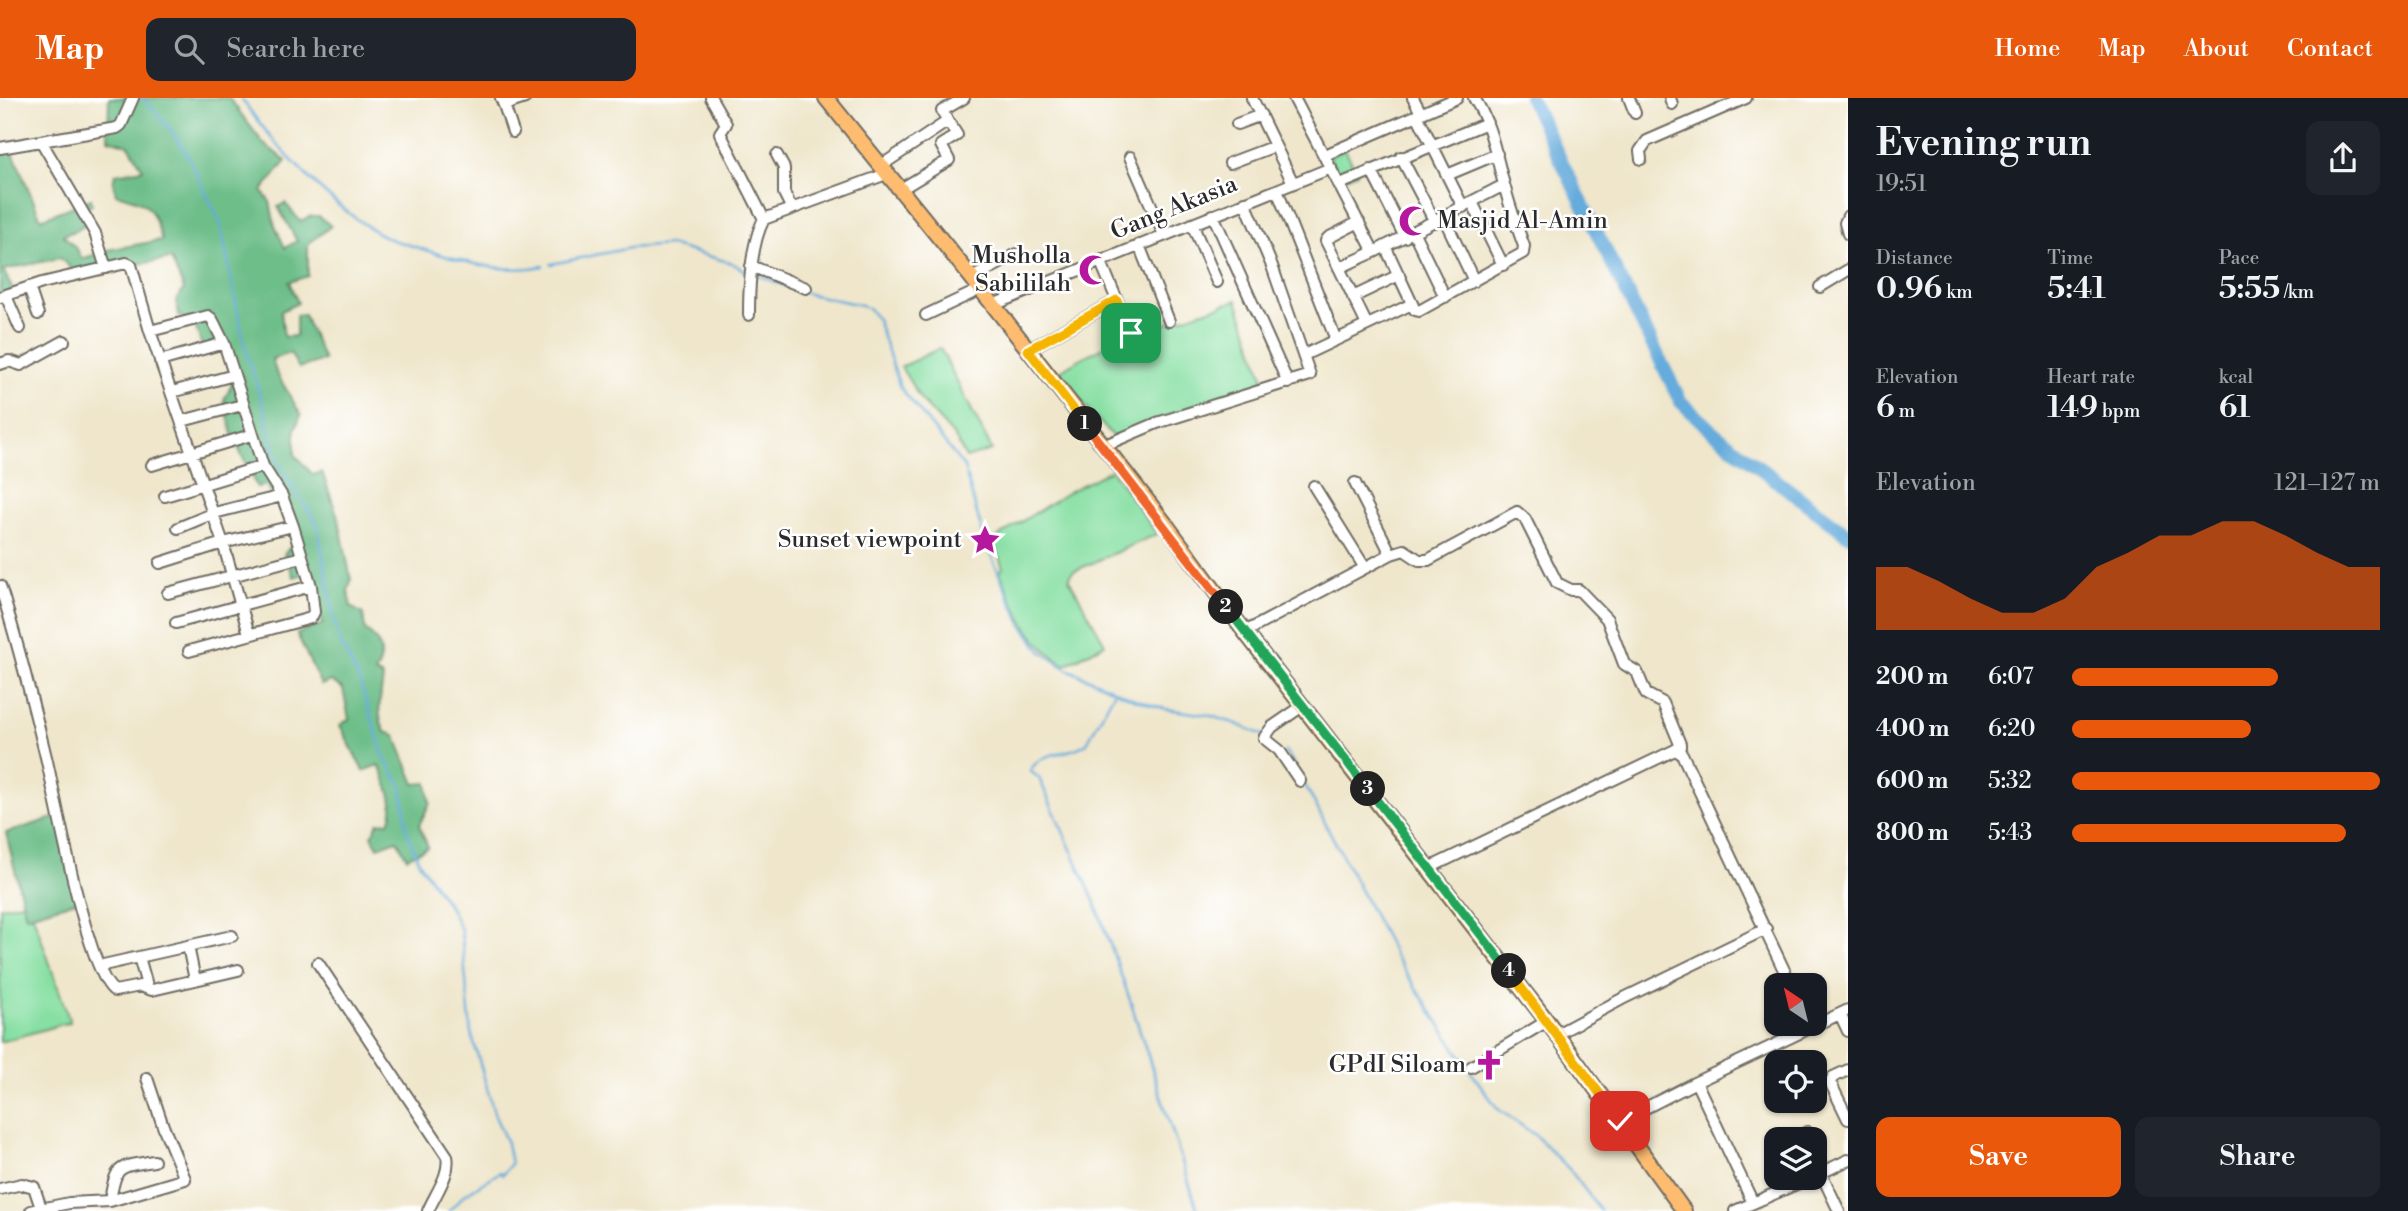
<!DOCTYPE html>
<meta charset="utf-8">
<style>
body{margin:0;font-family:"Libre Bodoni",serif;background:#20242c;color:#f1f3f6;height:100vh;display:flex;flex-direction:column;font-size:26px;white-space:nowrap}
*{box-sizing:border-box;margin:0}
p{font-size:23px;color:#9ea1a6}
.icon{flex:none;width:38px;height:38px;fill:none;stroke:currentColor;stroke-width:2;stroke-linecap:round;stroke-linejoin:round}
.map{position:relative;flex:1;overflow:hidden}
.sheet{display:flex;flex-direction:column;background:#171b24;width:560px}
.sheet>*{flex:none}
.needle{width:46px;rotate:325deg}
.tools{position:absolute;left:1764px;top:875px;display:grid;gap:14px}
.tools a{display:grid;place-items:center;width:63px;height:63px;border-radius:14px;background:#171b24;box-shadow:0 2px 5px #0004;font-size:35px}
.pin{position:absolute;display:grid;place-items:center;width:60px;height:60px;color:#fff;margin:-30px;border-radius:14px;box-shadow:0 4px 10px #0006}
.km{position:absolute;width:35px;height:35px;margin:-18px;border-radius:50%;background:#222;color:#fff;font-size:19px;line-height:35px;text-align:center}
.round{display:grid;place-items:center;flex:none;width:74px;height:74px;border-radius:14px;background:#20242c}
.overview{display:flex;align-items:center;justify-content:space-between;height:119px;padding:0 28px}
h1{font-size:38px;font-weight:600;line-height:52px}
.stats{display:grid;grid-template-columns:repeat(3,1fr);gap:10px;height:119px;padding:7px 28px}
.stats div{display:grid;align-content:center}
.stats b{font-size:30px;font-weight:600}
.stats small{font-size:19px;font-weight:400}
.stats p{font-size:19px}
.chart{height:196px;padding:14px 28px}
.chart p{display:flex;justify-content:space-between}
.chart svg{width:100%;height:126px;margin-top:7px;fill:#ea580c;opacity:.7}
.primary-button{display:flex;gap:14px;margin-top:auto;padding:14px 28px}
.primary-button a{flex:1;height:80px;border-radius:14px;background:#ea580c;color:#fff;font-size:28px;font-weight:600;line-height:80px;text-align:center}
.primary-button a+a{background:#20242c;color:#f1f3f6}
ul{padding:0 28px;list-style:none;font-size:23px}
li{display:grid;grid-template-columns:112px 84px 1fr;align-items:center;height:52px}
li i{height:18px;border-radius:9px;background:#ea580c}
header{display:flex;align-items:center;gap:42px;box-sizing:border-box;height:98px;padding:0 35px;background:#ea580c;color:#fff}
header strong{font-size:33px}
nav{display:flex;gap:38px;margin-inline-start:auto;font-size:24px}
.search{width:490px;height:63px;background:#20242c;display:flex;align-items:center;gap:18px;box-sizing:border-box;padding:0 24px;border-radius:14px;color:#9ea1a6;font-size:26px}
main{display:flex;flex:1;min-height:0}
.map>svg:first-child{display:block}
</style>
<header>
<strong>Map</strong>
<div class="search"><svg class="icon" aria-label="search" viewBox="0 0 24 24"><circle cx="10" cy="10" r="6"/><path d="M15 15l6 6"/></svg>Search here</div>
<nav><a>Home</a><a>Map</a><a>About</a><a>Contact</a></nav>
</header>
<main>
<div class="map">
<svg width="1848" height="1113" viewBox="0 0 1848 1113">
<rect width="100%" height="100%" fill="#fff"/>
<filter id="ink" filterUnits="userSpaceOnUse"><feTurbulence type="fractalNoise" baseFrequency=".0143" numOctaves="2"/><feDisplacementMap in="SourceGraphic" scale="14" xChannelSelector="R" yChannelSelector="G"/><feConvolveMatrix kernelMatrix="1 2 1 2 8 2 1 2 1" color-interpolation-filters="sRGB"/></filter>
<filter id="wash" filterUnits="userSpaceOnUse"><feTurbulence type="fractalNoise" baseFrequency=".00686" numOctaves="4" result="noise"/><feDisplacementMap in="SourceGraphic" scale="28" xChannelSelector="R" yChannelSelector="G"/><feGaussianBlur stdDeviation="1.57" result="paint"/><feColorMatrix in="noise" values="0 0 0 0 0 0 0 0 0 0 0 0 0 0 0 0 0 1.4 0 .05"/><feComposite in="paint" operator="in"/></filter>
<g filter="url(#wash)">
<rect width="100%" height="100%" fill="#efe6cb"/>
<path fill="#87dfa3" stroke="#598567" stroke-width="2" d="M1345,51L1357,75L1341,82L1329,58Z
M1237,202L1266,288L1114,340L1057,275C1109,239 1177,223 1237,202Z
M940,250L992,352L966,360L954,338L921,302L901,269Z
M1111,372L1157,436L1072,474L1069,481L1105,546L1065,567C1027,543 1017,513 999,473L1003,470L993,442L1068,394Z
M23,805L26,818L33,817L70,924L0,944V809Z"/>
<path fill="#6dbe89" stroke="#4c745a" stroke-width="2" d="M109,0H229L263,45L286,63L262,93L270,104L275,128L285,150L297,143L278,109L285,105L300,123L311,118H319L331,128L308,146V178L289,184L298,205L281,213L284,239L296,238V217H304L324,262L299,270L290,255L272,261L276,274L301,317L295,331V357L313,377L322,374L339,422L351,482L348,493L351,509L363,516L365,532C381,543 386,558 375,575L383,579C381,600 375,614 385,634L395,637L415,686L427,685L430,705L419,727L428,749L407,760L397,742L378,749L372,738L378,725L389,724C398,705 386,684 379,667L363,673L340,627L349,621L343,591L331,583L321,587L297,536L323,526L307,475L294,479L284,456L299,439L266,387L257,389L233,339L224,301C238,281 232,271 223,251L202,248L194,224L179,218L176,202L184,191L171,161L76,175L60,160L3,172L15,196L0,200V55L12,52L41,121L91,101L92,107L81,111L87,124L77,132L63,137L77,151L82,161L108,152L162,142C151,108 151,105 116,96L113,85L115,76L143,71L129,47L108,41Z
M63,717L80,802L26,818L6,735Z"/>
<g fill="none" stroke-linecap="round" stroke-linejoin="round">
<path stroke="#65abdb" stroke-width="2.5" d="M138,0L145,2L171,32L188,58L220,124L245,250L265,313L275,356L282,372L317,425L335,525L341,547L359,581L384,659L402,689L407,734L419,764L450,810L461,832L471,934L495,1018L507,1045L511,1066L502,1077L500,1074L464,1097L449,1113
M241,0C274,48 339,118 392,142C440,155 493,179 543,168
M551,166L630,150L669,147L732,165L747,174
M753,176L809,196L861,207L869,211L877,221L900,289L964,369L983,437L999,476L1022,527L1042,554L1067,571L1134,601L1166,611L1208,617L1234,625L1263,637
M1115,593L1087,645C1068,659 1043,650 1030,673L1039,680L1096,807L1130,902L1198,1113
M1285,653L1295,667
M1303,683L1395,858L1467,968
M1471,974L1498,1011L1535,1037L1570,1072L1601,1113"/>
<path stroke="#65abdb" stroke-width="14" d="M1530,0L1681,304L1713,334L1848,437"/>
</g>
</g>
<g filter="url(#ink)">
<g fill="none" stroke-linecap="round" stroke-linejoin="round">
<g stroke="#706c63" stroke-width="14">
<path id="minor" d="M501,0L504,7L525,0
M711,0L726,26L720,35L764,121
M1252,0L1293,85
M1294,0L1374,154L1504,87
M1413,0L1421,15
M1629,0L1635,15
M1670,0L1672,6
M504,7L513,34
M1417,17L1463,109
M948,23L942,13L964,0
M1237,26L1261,17
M41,43L95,135L106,170
M0,50L117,30L121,27L133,0
M777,57L784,70V95L792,111
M1325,57L1457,0
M1130,59L1164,137
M1401,59L1435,124
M1641,61L1640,53L1647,43L1746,0
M1230,65L1275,48
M882,67L948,23L957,37L941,47L949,62L901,91
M1371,72L1405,139
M1447,77L1497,56
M1340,86L1487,25
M1277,92L1336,242
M1472,104L1503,167
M1213,117L1288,285
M1848,118L1845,125L1848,136
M1444,120L1474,183
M1359,124L1328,140L1326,143L1367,227
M1192,126L1217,184
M1414,135L1445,199
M1139,147L1169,223
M1385,148L1415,212L1419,213L1523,155L1524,148C1517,129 1510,109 1505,90C1496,59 1492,27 1474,0
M1100,162L1131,235
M751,168L806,190
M1339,170L1374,154
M972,180L1017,156
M29,189L38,216
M1820,189L1848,172
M6,198L20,230
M0,199L42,185L126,165L131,167L150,233L223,445L249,536
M1353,199L1399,177
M993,207L1331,70
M749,217C749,190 751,145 764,121L889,75
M926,217L981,191
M150,233L208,218L212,221L224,245L263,368L282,398L293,428L311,488L314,514L311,520L189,553
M1028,252L1117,202
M1304,257L1412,206
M160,263L224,245
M0,266L9,263L21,267L64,243
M172,294L234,277
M182,323L242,307
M1103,348L1157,325L1310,277L1272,168L1245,104
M152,367L251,337
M1355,385L1391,456
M1314,388L1365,470
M165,398L263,368
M178,430L214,415L282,398
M160,465L223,445L293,428
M0,488C18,544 32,602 46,659C55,696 88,879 115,893L140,888L152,892L238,872
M168,495L302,459
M176,525L311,488
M1245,534L1391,456L1404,452L1419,462H1428L1517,414L1525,421L1557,485L1571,492H1579L1607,521L1624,566L1637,574L1646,596L1663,605L1680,646V649L1673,653
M1300,683L1279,652L1264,640L1272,629L1304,607
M1429,770L1675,652L1682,656L1791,887
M188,848L195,882
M139,859L148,891
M318,865L447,1058C451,1076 435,1096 428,1113
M99,868L232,838
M1840,916L1848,933
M1557,936L1622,901L1766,831
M1471,969L1547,923
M1848,972L1833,979L1830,984L1848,1021
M1696,984L1753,1105
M1620,1023L1696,984L1848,912
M1793,1041L1807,1034
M1821,1075L1839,1113
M1815,1078L1848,1062
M0,1091L22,1086L34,1089L41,1110
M110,1103C116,1066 118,1069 154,1063
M31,1113L69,1105L110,1103L185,1081L163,1028L147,980
M1735,1113L1810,1080"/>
</g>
<g stroke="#706c63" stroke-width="18">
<path id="major" d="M826,0L972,180L1167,428L1245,534L1547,923L1684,1113"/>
</g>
<use href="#minor" stroke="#fff" stroke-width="10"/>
<use href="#major" stroke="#fdbc6f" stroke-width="14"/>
</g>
</g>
<g fill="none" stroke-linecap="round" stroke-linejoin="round" filter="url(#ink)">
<g stroke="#fff" stroke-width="14">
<path id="split-1" d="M1085,326L1028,252L1117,202L1131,235"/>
</g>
<g stroke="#fff" stroke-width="14">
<path id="split-2" d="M1085,326L1226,509"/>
</g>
<g stroke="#fff" stroke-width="14">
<path id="split-3" d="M1226,509L1368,691"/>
</g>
<g stroke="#fff" stroke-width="14">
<path id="split-4" d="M1368,691L1509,873"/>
</g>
<g stroke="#fff" stroke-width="14">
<path id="split-5" d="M1509,873L1620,1023"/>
</g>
<use href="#split-1" stroke="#f5b400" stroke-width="9"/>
<use href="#split-2" stroke="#f0652b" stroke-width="9"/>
<use href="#split-3" stroke="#22a559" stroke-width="9"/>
<use href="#split-4" stroke="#22a559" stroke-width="9"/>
<use href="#split-5" stroke="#f5b400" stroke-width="9"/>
</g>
<defs>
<g id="mosque-bare" transform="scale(2.415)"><path d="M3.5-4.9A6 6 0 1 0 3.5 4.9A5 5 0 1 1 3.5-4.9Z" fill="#b5179e" stroke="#fff" stroke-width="2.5" paint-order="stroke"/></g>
<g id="sight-bare" transform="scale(2.415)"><path d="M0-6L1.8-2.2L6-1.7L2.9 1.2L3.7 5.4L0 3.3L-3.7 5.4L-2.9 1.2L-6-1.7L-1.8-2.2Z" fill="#b5179e" stroke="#fff" stroke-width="2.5" paint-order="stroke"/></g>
<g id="church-bare" transform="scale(2.415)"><path d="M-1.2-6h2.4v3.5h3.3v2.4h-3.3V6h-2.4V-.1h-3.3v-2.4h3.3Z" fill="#b5179e" stroke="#fff" stroke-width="2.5" paint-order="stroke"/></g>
</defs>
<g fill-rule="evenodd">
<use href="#mosque-bare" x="1414" y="123"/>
<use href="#mosque-bare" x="1094" y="172"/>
<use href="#sight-bare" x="985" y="442"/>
<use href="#church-bare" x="1489" y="967"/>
</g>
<g text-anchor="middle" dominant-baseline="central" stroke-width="5" stroke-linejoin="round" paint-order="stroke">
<g font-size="24" fill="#2b2b2b" stroke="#fff">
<text transform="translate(1174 110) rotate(-22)">Gang Akasia</text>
</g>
<g font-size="24" fill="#2b2b2b" stroke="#fff" text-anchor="end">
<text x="1437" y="123" text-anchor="start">Masjid Al-Amin</text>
<text x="1071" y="158">Musholla<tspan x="1071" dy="28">Sabililah</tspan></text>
<text x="962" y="442">Sunset viewpoint</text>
<text x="1466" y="967">GPdI Siloam</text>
</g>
</g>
</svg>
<div class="tools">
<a><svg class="needle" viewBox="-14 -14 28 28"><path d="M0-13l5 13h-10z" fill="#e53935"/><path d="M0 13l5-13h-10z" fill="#9ea1a6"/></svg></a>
<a><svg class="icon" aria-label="locate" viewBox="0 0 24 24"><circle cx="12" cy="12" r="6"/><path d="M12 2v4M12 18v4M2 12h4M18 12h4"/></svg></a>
<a><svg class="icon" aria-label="layers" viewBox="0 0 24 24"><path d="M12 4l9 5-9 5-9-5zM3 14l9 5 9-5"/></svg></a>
</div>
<div class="pin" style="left:1131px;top:235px;background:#1e9e55"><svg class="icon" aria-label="arrive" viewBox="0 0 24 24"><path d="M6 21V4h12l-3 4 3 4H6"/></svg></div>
<div class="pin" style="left:1620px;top:1023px;background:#d93025"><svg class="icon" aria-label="check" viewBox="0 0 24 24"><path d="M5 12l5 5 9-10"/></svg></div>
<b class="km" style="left:1085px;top:326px">1</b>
<b class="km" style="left:1226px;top:509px">2</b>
<b class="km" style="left:1368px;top:691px">3</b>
<b class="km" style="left:1509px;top:873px">4</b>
</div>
<section class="sheet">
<div class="overview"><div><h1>Evening run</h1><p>19:51</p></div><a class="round"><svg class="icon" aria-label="share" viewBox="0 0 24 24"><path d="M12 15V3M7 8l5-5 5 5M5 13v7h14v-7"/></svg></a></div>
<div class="stats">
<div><p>Distance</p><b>0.96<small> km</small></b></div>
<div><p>Time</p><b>5:41</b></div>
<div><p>Pace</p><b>5:55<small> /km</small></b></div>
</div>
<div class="stats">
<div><p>Elevation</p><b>6<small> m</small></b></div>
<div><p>Heart rate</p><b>149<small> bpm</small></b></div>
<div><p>kcal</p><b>61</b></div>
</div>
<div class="chart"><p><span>Elevation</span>121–127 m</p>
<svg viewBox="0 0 160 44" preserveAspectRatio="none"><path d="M0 44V22L10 22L20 27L30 33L40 38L50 38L60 33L70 22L80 17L90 11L100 11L110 6L120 6L130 11L140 17L150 22L160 22V44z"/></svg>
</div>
<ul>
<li><b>200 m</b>6:07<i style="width:67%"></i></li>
<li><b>400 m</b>6:20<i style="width:58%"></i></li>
<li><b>600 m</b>5:32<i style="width:100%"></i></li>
<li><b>800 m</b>5:43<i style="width:89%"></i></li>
</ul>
<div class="primary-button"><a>Save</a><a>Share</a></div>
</section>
</main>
